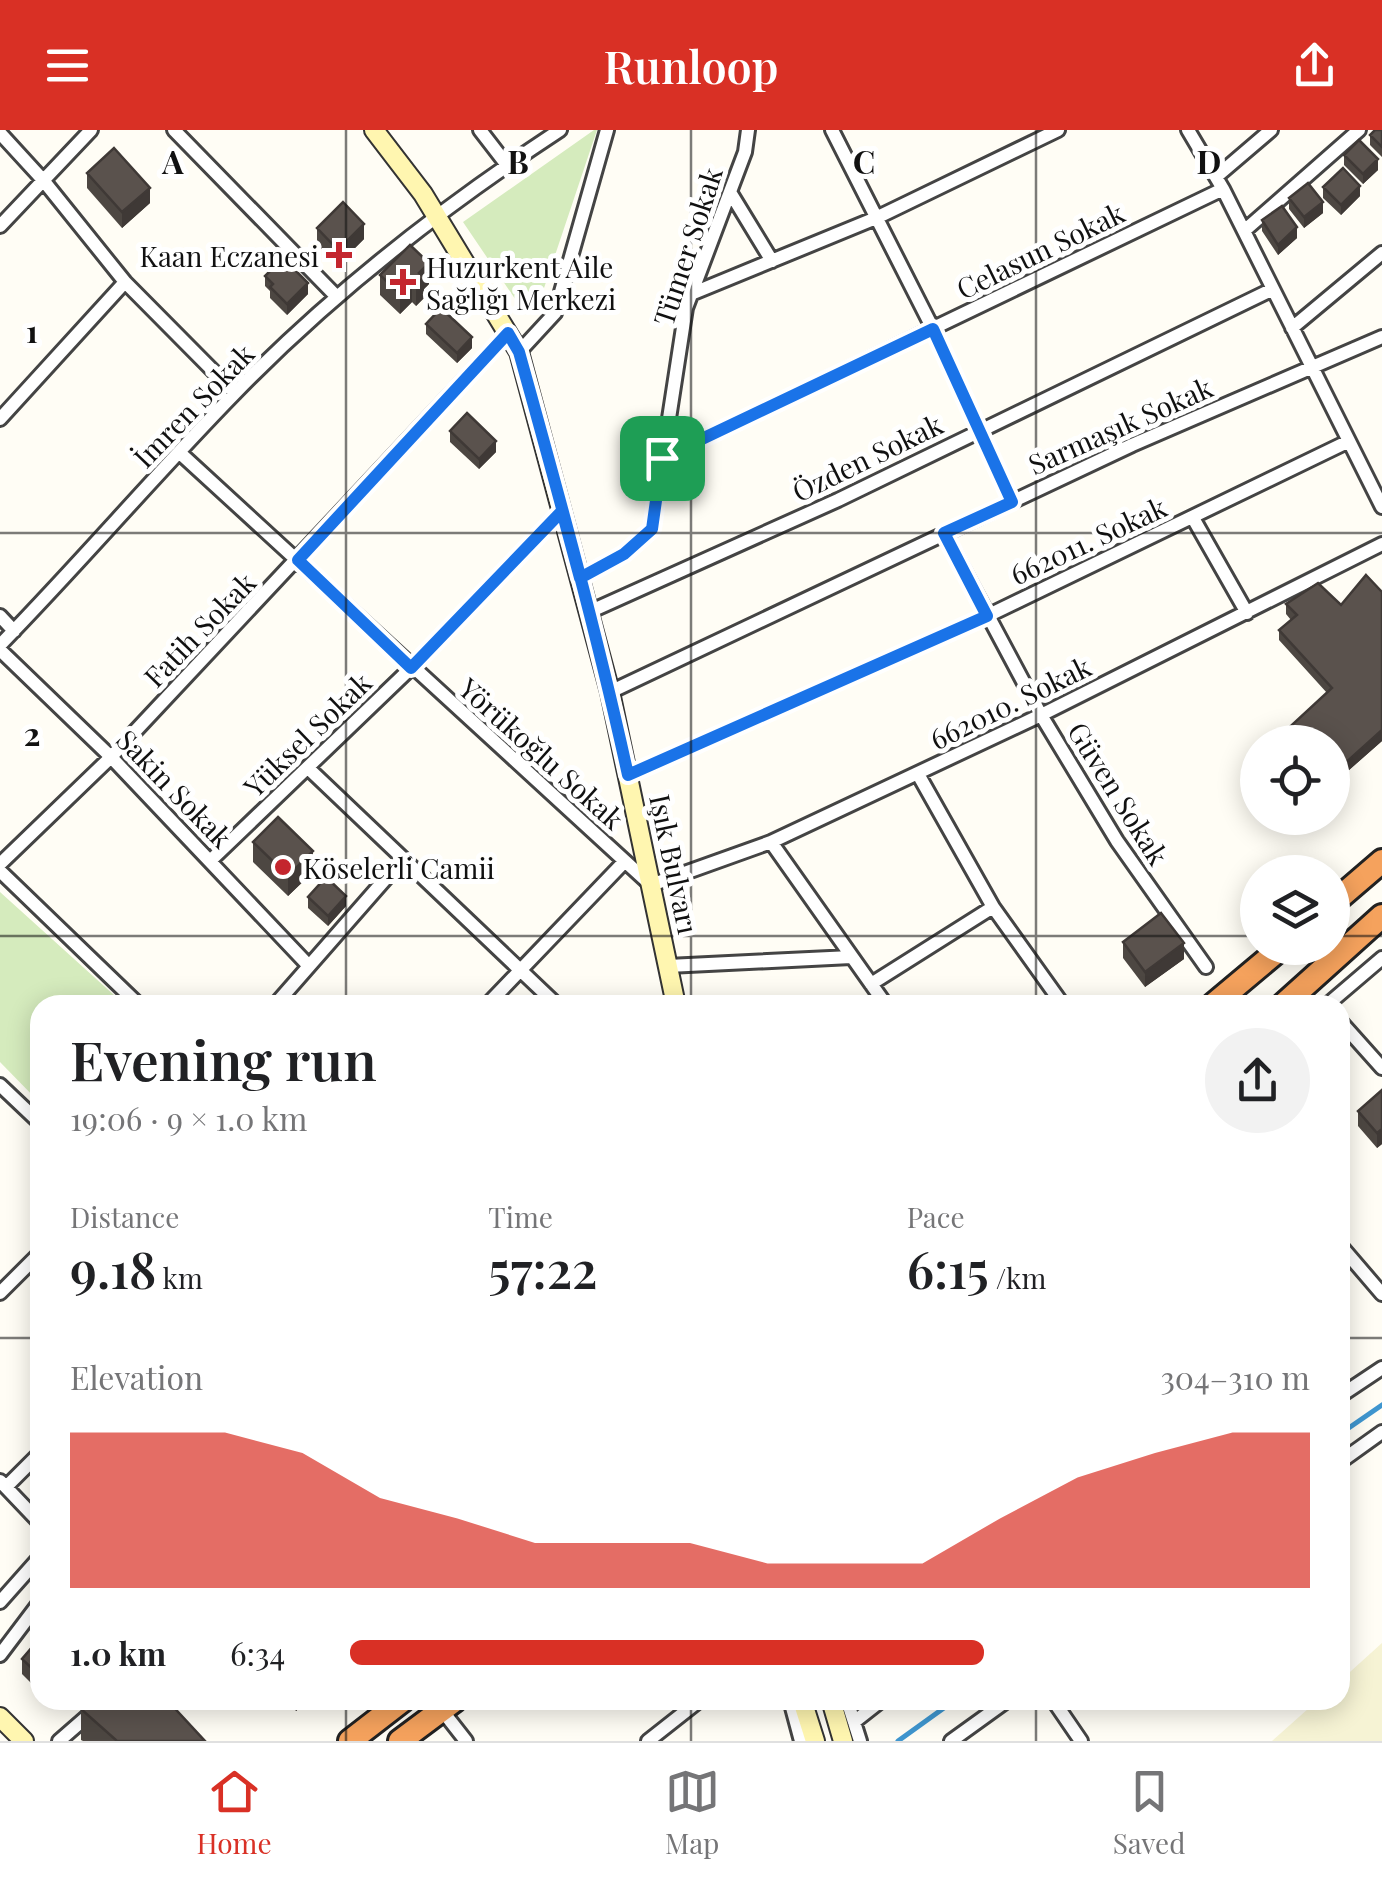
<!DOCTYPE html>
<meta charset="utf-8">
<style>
body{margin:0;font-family:"Playfair Display",serif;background:#f2f2f2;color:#202124;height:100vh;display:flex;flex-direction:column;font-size:38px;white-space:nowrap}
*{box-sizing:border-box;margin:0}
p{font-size:32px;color:#757577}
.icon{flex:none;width:55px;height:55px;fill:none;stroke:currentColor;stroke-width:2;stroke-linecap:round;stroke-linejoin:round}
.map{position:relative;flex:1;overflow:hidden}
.details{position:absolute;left:30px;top:865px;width:1320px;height:715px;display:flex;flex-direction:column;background:#fff;border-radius:30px;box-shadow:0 5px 25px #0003}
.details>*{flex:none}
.fabs{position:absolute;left:1240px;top:595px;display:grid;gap:20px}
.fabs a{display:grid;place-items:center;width:110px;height:110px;border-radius:50%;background:#fff;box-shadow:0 5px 25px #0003;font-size:50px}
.pin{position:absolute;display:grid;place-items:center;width:85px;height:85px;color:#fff;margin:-42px;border-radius:20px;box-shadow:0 5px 15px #0006}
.round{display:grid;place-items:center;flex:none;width:105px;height:105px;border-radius:52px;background:#f2f2f2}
.summary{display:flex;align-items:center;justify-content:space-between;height:170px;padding:0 40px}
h1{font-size:55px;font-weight:600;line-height:75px}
.stats{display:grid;grid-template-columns:repeat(3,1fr);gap:15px;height:170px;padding:10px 40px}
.stats div{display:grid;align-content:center}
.stats b{font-size:50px;font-weight:600}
.stats small{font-size:28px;font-weight:400}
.stats p{font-size:28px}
.chart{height:280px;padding:20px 40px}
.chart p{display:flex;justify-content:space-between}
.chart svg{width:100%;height:180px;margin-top:10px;fill:#d93025;opacity:.7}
ul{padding:0 40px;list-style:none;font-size:32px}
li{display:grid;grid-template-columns:160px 120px 1fr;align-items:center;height:75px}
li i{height:25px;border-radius:12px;background:#d93025}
header{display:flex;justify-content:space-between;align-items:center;height:130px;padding:0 40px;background:#d93025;color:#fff;font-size:45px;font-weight:600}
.tabs{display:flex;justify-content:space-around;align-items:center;height:140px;border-top:2px solid #e0e0e0;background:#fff;font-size:28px;color:#757577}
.tabs a{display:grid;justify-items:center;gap:5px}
.tabs .active{color:#d93025}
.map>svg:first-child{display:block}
</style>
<header><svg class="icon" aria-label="menu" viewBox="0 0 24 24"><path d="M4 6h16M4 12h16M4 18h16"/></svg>Runloop<svg class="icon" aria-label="share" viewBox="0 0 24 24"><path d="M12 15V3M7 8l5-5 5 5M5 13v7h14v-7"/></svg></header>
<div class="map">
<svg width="1382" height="1611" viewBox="0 0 1382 1611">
<rect width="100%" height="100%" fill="#fffdf5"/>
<path fill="#f6f3d4" d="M1382,1513V1611H1272L1318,1570H1340V1551Z"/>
<path fill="#d5ebbd" d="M594,0H597L540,170L526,185L463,92Z
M0,762L125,875H40V973L0,932Z"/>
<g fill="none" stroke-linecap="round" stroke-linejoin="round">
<path stroke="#3f96cf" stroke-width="5" d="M1340,1304L1382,1275
M898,1611L955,1570"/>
<g stroke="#444" stroke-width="18">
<path id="street" d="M174,0L337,167
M480,0L507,35
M832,0L933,199L1012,372
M1188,0L1223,59L1382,377
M0,3L43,50L125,152L235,263
M1216,47L1271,0
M730,62L772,131
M0,96L91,0
M1244,101L1359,0
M691,164L876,88L1058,0
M1292,198L1382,123
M519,222L555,183L607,0
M0,289L125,152
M180,323L651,755L771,712L1041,585L1382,414
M663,328L1223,59
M1193,388L1247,483
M944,403L1041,585L1117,711L1206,837
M580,448L624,424L652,399L686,178L745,22L748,0
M589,482L838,370L1273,159
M0,486L14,501
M0,515C80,433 154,346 234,264C331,164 444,76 560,0
M0,520L111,627L309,836
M610,562L1132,315L1382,207
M309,639L557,875
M918,644L993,777L1063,875
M628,645L987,486L1347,312
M771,712L886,875
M210,731L411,538L562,381
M0,734L111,627L508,203
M0,741L139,875
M668,836L851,827
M871,854L993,777
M275,875L402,730
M487,875L625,731
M1327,875L1382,828
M1340,891L1382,938
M0,955L40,993
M1340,1115L1382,1164
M0,1163L40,1123
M1340,1266L1382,1238
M1340,1332L1382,1302
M0,1351L40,1393
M6,1357L40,1323
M0,1472L40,1427
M0,1525L40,1472
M790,1570L801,1611
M847,1570L860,1611
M1053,1570L1081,1611
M441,1579L466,1611
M854,1592L882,1570
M59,1611L106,1570
M648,1611L700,1570
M951,1611L1008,1570"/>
</g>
<g stroke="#333" stroke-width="22">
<path id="secondary" d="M374,0L423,64L519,222L610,562L676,875
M802,1570L815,1611
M831,1570L843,1611
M0,1587L24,1611"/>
</g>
<g stroke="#222" stroke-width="28">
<path id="highway" d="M1332,774L1382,731
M1213,875L1281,818
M1283,875L1382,786
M350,1611L403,1570
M400,1611L455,1570"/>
</g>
<use href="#street" stroke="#fff" stroke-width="12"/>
<use href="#secondary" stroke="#fff6b0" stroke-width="18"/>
<use href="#highway" stroke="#f5a25d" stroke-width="22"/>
</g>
<path fill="#4d4742" d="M1382,0V27L1370,15V5Z
M1344,25L1378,40L1363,54L1344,35Z
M87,43L150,73L122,98L87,58Z
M1323,57L1360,66L1341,85L1323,68Z
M1289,68L1323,83L1304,98L1289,79Z
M1262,90L1297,108L1278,125L1262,101Z
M317,98L364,109L338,135L317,114Z
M380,145L429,154L424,159V168L416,176L412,172L400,184L380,165Z
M265,146L308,164L287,185L270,168V161L265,156Z
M426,194L472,218L457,233L426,204Z
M450,301L496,322L479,339L450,312Z
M1382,462V611L1332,655V612H1281V605L1327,563L1279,510V500L1291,490L1286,484V474L1341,475Z
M253,712L313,742L288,766L253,732Z
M308,767L346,776L328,796L308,778Z
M1123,812L1184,829L1145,857L1123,828Z
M1382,960V1014L1377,1018L1358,996V981Z
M40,1508V1562L22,1544V1529Z
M48,1570H66L58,1579Z
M287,1570H309L296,1581Z
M81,1579L205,1611H83L81,1610Z"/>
<path fill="#3f3936" d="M1378,29V40L1363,54V44Z
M1360,56V66L1341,85V75Z
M150,58V73L122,98V82Z
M1323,72V83L1304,98V87Z
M364,94V109L338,135V120Z
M1297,97V108L1278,125V115Z
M429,133V154L424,159V168L416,176V155L419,143Z
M412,151V172L400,184V164Z
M308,153V164L287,185V174Z
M472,207V218L457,233V223Z
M496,311V322L479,339V329Z
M1382,600V611L1332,655V645Z
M313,721V742L288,766V746Z
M346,766V776L328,796V786Z
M1184,813V829L1145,857V842Z
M1382,999V1014L1377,1018V1003Z
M58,1570H66L58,1579Z
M296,1570H309L296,1581Z"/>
<path fill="#5a524d" stroke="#3f3936" stroke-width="2.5" d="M1375,0H1382V17L1370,5Z
M1359,10L1378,29L1363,44L1344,25Z
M114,18L150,58L122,82L87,43Z
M1343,38L1360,56L1341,75L1323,57Z
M1308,53L1323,72L1304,87L1289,68Z
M343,72L364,94L338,120L317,98Z
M1282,76L1297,97L1278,115L1262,90Z
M410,115L429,133L419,143L424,147L416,155L412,151L400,164L380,145Z
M283,128L308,153L287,174L270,157L273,154L265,146Z
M441,178L472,207L457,223L426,194Z
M467,283L496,311L479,329L450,301Z
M1366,445L1382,462V600L1332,645V612H1287L1281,605L1332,558L1279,500L1297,485L1286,474L1318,453L1341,475Z
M278,687L313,721L288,746L253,712Z
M326,747L346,766L328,786L308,767Z
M1161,783L1184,813L1145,842L1123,812Z
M1382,960V999L1377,1003L1358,981Z
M40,1508V1546L22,1529Z
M92,1570H167L205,1611H117L81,1579Z"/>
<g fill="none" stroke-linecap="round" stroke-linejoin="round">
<g stroke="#fff" stroke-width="20">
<path id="route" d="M662,328L652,399L624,424L580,448L562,381L411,538L298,430L508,203L519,222C558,362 597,503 628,645L987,486L944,403L1012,372L933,199L662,328"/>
</g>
<use href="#route" stroke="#1a73e8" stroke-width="12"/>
</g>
<path fill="none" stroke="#111" stroke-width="2.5" stroke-opacity="0.55" d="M346,0V875M691,0V875M1036,0V875M0,403H1382M0,806H1258M1332,806H1382M0,1208H40M1340,1208H1382M346,1570V1611M691,1570V1611M1036,1570V1611"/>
<g fill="#c4262e" stroke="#fff" stroke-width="4">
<path d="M334 110h10v10h10v10h-10v10h-10v-10h-10v-10h10z"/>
<path d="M398 137h10v10h10v10h-10v10h-10v-10h-10v-10h10z"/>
<circle cx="283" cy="737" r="10"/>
</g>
<g text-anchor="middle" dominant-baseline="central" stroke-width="10" stroke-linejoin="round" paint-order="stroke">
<g font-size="28" fill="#111" stroke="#fff">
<text transform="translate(687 116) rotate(-72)">Tümer Sokak</text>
<text transform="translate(1040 120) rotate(-26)">Celasun Sokak</text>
<text transform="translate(193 275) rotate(-46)">İmren Sokak</text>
<text transform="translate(1120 295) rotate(-24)">Sarmaşık Sokak</text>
<text transform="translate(867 327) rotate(-26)">Özden Sokak</text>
<text transform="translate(1088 410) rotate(-25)">662011. Sokak</text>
<text transform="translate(199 499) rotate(-46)">Fatih Sokak</text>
<text transform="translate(1010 572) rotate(-26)">662010. Sokak</text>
<text transform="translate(307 604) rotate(-44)">Yüksel Sokak</text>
<text transform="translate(542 623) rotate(42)">Yörükoğlu Sokak</text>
<text transform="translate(175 658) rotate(46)">Sakin Sokak</text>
<text transform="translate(1119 663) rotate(58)">Güven Sokak</text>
<text transform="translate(675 734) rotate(78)">Işık Bulvarı</text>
</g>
<g font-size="28" fill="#111" stroke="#fff" text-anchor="start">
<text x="319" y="125" text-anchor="end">Kaan Eczanesi</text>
<text x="426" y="136">Huzurkent Aile<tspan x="426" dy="32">Sağlığı Merkezi</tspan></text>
<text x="303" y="737">Köselerli Camii</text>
</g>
</g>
<g font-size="32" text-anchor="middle" font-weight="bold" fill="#111" stroke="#fff" stroke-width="10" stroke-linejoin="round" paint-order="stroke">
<text x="173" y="44">A</text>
<text x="518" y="44">B</text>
<text x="864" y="44">C</text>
<text x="1209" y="44">D</text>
<text x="32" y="213">1</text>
<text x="32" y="616">2</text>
</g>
</svg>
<div class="fabs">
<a><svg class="icon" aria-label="locate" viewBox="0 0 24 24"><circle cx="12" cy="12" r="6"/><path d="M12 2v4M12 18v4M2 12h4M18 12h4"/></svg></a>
<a><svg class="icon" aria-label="layers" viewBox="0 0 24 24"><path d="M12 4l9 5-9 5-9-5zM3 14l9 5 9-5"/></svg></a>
</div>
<div class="pin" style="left:662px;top:328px;background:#1e9e55"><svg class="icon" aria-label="arrive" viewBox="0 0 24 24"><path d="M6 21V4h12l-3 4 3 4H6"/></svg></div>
<section class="details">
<div class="summary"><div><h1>Evening run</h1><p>19:06 · 9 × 1.0 km</p></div><a class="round"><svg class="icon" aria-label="share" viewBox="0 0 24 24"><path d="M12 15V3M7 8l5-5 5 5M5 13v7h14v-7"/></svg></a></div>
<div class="stats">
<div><p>Distance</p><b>9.18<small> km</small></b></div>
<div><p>Time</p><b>57:22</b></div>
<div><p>Pace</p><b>6:15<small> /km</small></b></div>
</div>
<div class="chart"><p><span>Elevation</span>304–310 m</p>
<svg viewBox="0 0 160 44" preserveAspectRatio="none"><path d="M0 44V6L10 6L20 6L30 11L40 22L50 27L60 33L70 33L80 33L90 38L100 38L110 38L120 27L130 17L140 11L150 6L160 6V44z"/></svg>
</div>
<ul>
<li><b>1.0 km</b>6:34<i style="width:66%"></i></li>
</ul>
</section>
</div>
<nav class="tabs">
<a class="active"><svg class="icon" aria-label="home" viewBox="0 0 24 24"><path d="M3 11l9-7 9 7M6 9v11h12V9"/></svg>Home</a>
<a><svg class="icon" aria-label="map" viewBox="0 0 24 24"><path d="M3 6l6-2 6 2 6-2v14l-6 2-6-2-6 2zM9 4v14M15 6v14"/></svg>Map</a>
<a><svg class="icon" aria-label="saved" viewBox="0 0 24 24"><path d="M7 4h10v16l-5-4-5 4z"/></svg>Saved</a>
</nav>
